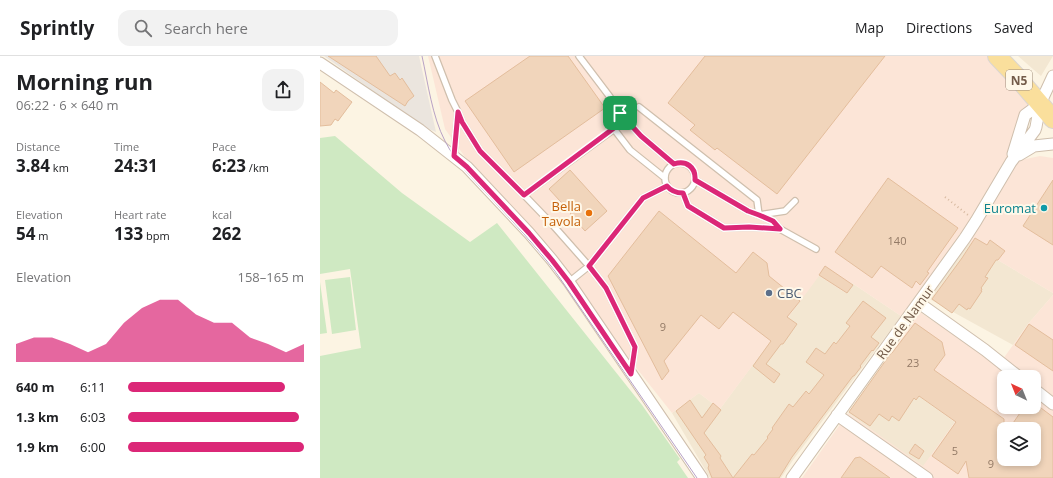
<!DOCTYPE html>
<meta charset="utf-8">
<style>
body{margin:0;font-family:"Open Sans",sans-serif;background:#f2f2f2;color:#202124;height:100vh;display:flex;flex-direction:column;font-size:15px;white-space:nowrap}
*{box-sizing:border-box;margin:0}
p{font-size:13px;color:#757577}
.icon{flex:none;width:22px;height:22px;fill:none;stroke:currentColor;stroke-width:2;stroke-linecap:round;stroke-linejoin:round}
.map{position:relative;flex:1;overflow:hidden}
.sheet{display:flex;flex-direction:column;background:#fff;width:320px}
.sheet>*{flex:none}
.needle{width:26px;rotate:317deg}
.controls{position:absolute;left:677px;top:314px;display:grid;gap:8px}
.controls a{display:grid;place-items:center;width:44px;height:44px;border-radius:8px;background:#fff;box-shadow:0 2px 6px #0003;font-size:20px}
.pin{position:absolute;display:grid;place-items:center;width:34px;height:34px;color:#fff;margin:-17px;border-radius:8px;box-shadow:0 2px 6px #0006}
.round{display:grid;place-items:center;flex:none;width:42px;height:42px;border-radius:12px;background:#f2f2f2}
.overview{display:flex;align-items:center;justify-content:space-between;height:68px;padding:0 16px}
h1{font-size:22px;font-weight:700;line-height:30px}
.stats{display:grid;grid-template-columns:repeat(3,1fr);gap:6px;height:68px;padding:4px 16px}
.stats div{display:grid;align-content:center}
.stats b{font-size:17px;font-weight:700}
.stats small{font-size:11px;font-weight:400}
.stats p{font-size:11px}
.chart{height:112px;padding:8px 16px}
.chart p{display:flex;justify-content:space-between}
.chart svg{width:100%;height:72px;margin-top:4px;fill:#db2777;opacity:.7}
ul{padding:0 16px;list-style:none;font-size:13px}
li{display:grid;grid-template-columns:64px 48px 1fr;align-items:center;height:30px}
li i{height:10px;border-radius:5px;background:#db2777}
header{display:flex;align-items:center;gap:24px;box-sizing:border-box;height:56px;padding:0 20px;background:#fff;border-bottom:1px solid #e0e0e0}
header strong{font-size:19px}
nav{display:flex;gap:22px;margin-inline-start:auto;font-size:14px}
.search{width:280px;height:36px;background:#f2f2f2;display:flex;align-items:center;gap:10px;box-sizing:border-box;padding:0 14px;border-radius:12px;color:#757577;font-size:15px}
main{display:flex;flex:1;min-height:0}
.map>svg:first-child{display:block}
</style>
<header>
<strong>Sprintly</strong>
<div class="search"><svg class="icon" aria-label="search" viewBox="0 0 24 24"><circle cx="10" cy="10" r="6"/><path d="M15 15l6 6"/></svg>Search here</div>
<nav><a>Map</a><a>Directions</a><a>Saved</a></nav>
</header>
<main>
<section class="sheet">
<div class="overview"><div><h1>Morning run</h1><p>06:22 · 6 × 640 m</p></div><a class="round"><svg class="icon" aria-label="share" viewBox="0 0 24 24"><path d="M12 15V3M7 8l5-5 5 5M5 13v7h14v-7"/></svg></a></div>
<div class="stats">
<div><p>Distance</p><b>3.84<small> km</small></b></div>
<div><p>Time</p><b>24:31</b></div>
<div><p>Pace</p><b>6:23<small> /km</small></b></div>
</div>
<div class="stats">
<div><p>Elevation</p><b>54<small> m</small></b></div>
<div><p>Heart rate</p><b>133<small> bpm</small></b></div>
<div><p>kcal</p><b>262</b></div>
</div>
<div class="chart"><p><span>Elevation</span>158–165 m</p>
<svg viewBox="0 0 160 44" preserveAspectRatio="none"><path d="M0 44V33L10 29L20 29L30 33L40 38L50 33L60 20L70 11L80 6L90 6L100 15L110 20L120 20L130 29L140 33L150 38L160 33V44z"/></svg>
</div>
<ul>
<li><b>640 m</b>6:11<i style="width:89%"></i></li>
<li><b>1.3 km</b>6:03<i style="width:97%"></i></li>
<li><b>1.9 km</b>6:00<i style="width:100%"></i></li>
</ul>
</section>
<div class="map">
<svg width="733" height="422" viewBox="0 0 733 422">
<rect width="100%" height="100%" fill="#fcf4e3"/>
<path fill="#f3e7d2" d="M698,0H733L721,20Z
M645,182L666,197L733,237V239L708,268L693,289L604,240Z
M499,219L526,237L532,227L581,260L473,404L461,422H390L352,357L379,337L400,353Z
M560,313L635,366L603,411L528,357Z"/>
<path fill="#fce5d7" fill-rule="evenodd" d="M108,0H676L711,38L691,106L720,100L733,102V237L666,197L648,185L673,134L581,260L532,227L526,237L499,220L400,353L379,337L352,357L299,290L220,182L145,101L125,73Z
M733,239V422H482L528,357L603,410L632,370L635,366L576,323L560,313L600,256L678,310L708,268ZM684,321H714V351H684ZM684,373H714V403H684Z"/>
<path fill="#ebe5de" d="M4,0H99L116,76L104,71Z"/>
<path fill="#cfe9c2" d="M15,80L82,137L150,186L177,167L322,349L360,403L357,406L368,422H0V300L41,292L30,213L0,218V82Z
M30,221L36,274L12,278L5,224Z
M0,226L7,277L0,278Z"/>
<path fill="#f1d5bb" stroke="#e3bd9c" d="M8,0H56L70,20L75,17L80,24L82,22L94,40L88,45L85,50Z
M210,0H248L285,52L194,116L145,45Z
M385,0H565L457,138L397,92L395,94L370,74L375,69L348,47Z
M0,26L14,37L16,34L32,46L18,65L15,63L11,69L0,70Z
M250,114L287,155L265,175L250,158L251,157L229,133Z
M568,122L638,172L607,216L609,217L600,229L596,225L592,232L561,210L552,222L515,196Z
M733,124V189L703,170Z
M339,155L416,217L433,196L447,207L449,220L480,245L467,261L477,268L463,288H461L446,308L460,318L454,327L433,310L451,285L413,256L399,273L381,259L344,305L349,315L342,324L288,220Z
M655,182L667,189L670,184L685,195L678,204H676L665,221L668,222L661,232L662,233L661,235H662L650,253L648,252L647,254L639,248L632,257L612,243L642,202Z
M505,210L533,229L527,237L499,219Z
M543,245L566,262L551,281L559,287L553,295L552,294L540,310L541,311L534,320H533L472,401L459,422H413L432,398L434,399L448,382L447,381L453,373L452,372L469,348L473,351L486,335L489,338L504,319L486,306L496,292L505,298L514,286L516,288L530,270L526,267Z
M595,267L622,286L625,299L614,314L684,363V403H714V373H689L702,354L715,352L717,349L733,361V422H649L646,405L638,418L612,400L636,366L599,340L596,344L594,342L579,365L572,360L569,365L559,358L550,370L529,356L571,297H572Z
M709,268L733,284V315L695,289Z
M370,344L382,362L393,347L401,354L384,377L401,400L400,402L413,422H392L388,412L389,409L384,401L386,399L356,355Z
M595,388L604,395L599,403L589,397Z
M540,401L570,422H521L535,402Z"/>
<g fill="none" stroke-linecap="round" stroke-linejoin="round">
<g stroke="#cfbfad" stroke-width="8">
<path id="service" d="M115,0L132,44L138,56L134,100
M259,0L290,41L300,57L321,80L354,108
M319,51L437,144L439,159
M138,56L142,66L160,95L204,139L231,167L269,210L286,232L315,291L311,317
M294,73L310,94L345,122
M345 122a15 15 0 1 1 30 0a15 15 0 1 1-30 0Z
M375,124L428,155L439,159L453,165L460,173L496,193
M363,137L368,150L404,172L429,171L460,173
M204,139L294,73L300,57
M439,159L465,155L475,145
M249,226L269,210L323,142L347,130"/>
</g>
<g stroke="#cfbfad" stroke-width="13">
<path id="minor" d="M0,7L100,74L147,111L209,177L232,204L249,226L382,422
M693,98L705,59L720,48
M699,99L714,90L733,88
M599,247L665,294L699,321
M714,333L733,348
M517,359L607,422
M472,422L645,182L656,165L691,106L715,74L716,71L720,48L733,20"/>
</g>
<g stroke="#dbd5d0" stroke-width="20">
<path id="primary" d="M677,0L697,21L733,63"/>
</g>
<path stroke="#d6b89f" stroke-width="2" stroke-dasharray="1 3" stroke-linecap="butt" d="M625,141L648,159"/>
<use href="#service" stroke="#fff" stroke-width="5.5"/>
<use href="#minor" stroke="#fff" stroke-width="11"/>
<use href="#primary" stroke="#fadf9c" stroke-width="18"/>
<path stroke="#b8a2c5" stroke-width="1" d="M102,0C108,27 112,60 125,85C136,107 154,124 171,142C193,166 215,189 235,215L377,422"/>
</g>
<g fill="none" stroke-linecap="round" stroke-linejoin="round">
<g stroke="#fff" stroke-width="8">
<path id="route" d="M138,56L142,66L160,95L204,139L294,72L300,57L321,80L354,108C366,104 376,111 375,124L428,155L439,159L453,165L460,173L429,171L404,172L368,150L363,137C356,137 351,135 347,130L323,142L269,210L286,232L315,291L311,318L249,226L232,204L209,177L147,111L134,100Z"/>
</g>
<use href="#route" stroke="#db2777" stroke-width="5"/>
</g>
<circle fill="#0f9aa8" stroke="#fff8e9" stroke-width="1.5" cx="724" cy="152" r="4"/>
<circle fill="#e8710a" stroke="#fff8e9" stroke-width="1.5" cx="269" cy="157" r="4"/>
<circle fill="#5c6f8a" stroke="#fff8e9" stroke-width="1.5" cx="449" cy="237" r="4"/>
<g text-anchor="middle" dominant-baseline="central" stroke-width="4" stroke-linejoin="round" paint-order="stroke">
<g font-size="11" fill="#937a66">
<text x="577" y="184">140</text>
<text x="343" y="270">9</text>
<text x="593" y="306">23</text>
<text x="635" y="394">5</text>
<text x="671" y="407">9</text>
</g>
<rect fill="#fff8e9" stroke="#9e8b7a" stroke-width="1" x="686" y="14" width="26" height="20" rx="3"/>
<g font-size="12" font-weight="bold" fill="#745c4a">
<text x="699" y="24">N5</text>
</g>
<g font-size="13" fill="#c56008" stroke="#fff8e9" text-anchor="end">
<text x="261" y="150">Bella<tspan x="261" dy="15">Tavola</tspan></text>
</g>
<g font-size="13" fill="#0d838f" stroke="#fff8e9" text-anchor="end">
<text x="716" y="152">Euromat</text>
</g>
<g font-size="13" fill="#4e5e75" stroke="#fff8e9" text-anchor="start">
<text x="457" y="237">CBC</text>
</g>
<g font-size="13" fill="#745c4a" stroke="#fff8e9">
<text transform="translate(585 266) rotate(-54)">Rue de Namur</text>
</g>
</g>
</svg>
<div class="controls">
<a><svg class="needle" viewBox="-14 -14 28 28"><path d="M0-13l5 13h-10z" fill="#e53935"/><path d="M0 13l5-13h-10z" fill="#757577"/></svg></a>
<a><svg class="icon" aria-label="layers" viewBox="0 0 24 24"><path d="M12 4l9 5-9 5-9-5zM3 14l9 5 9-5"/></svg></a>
</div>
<div class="pin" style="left:300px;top:57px;background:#1e9e55"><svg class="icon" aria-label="arrive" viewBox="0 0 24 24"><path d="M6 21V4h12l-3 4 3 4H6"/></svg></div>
</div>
</main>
